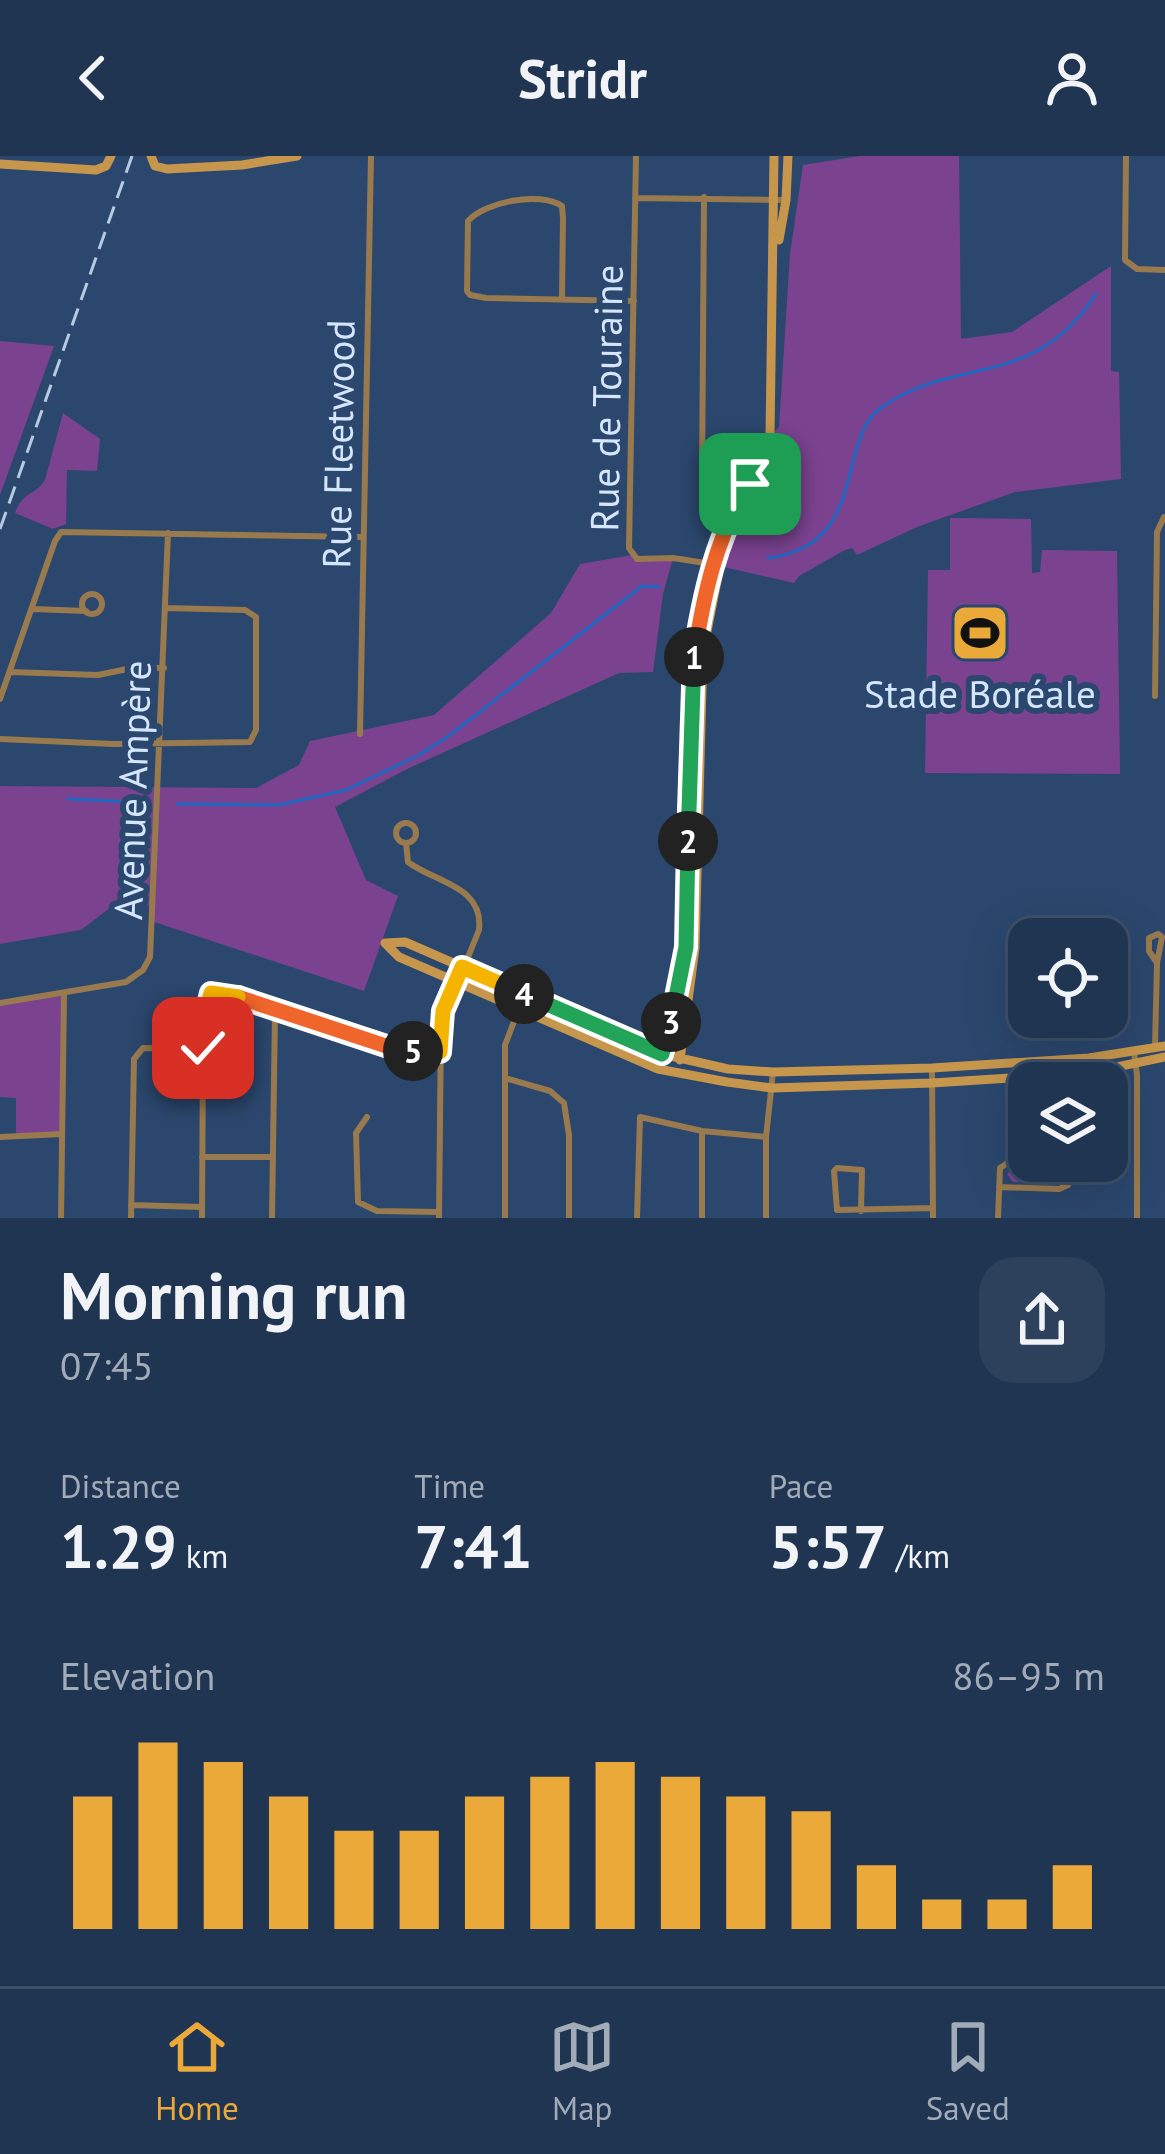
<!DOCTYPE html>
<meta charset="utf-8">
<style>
body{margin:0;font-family:"PT Sans",sans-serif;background:#2d405c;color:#f1f3f6;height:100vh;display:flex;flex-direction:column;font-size:45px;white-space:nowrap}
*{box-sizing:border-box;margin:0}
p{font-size:39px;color:#a2abb8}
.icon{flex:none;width:66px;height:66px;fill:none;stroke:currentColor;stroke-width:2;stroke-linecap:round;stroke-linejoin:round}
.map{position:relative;height:1062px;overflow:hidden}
.panel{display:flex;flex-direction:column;background:#203552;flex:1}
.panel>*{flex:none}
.tools{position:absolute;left:1008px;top:762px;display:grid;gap:24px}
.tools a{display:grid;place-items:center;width:120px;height:120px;border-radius:24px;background:#203552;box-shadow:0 12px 48px #0002,0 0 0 3px #3d5069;font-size:60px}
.pin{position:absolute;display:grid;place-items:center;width:102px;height:102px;color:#fff;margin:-51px;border-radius:24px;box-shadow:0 6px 18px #0006}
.km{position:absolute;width:60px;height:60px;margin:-30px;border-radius:50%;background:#222;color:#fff;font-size:33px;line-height:60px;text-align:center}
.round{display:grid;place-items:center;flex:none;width:126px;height:126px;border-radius:36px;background:#2d405c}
.head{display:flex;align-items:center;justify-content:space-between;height:204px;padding:0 60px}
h1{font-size:66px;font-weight:600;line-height:90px}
.figures{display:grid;grid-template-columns:repeat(3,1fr);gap:18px;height:204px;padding:12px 60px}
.figures div{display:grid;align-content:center}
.figures b{font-size:60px;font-weight:600}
.figures small{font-size:33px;font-weight:400}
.figures p{font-size:33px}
.chart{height:336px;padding:24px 60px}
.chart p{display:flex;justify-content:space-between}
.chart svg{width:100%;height:216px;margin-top:12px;stroke:#eba93a;stroke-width:6}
header{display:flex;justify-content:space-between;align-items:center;height:156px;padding:0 60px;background:#203552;font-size:54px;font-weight:600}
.tabs{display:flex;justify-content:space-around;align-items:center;height:168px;border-top:3px solid #3d5069;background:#203552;font-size:33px;color:#a2abb8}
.tabs a{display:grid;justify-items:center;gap:6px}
.tabs .active{color:#eba93a}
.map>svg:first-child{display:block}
</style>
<header><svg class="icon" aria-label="back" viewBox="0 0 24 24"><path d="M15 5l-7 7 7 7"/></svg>Stridr<svg class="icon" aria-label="person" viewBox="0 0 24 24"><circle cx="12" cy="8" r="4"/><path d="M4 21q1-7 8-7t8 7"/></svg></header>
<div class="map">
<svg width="1165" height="1062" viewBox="0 0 1165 1062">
<rect width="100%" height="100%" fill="#2b476d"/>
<path fill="#7b4290" d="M860,0H959L961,183L1012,176L1111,110V215L1119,216L1121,323L1015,336L917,371L857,399L852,392L845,394L799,420L794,427L715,409L727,370L770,279L779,271L790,98L803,9Z
M0,185L54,190L0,339Z
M63,257L100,283L97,315L67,314L66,368L53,373L15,357C23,335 35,340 45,324Z
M950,362L1031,363L1032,417L1040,416L1042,394L1117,395L1120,618L925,617L928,414H950Z
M632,399L637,403L673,402L663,438L653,516L619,517L407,613L335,651L366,724L398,740L364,835L154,766L153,749L110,752L81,774L0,788V630L256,632L299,609L310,585L434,559L551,457L580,408Z
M64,838L62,978L16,980V942L0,941V847Z
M1017,1009H1062L1069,1016L1068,1024L1013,1026L1007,1018Z"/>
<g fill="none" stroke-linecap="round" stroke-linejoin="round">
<path stroke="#1d68c2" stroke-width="3" d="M768,402C871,389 834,284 882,251C958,198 1033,235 1096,138
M68,643L139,646
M177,648L279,649L346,634L419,599L450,579L642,430L659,431"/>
<path stroke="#997a4e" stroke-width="6" d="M636,0L629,392L637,403L673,402L712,408
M1126,0L1125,104L1137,113L1165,114
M704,41L702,326L705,333L738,346
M635,42L786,44
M562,143L563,62L562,50C539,35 485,46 468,65L467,135L470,139L486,142L634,145
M82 448a10 10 0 1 1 20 0a10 10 0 1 1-20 0Z
M32,453L86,455
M10,516L98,519L132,512H164
M1155,540L1157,376L1164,361
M0,543L55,385L61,376L363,381
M360,578L371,0
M0,583L113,588L250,586L256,574V461L245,454L166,452
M396 677a10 10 0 1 1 20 0a10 10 0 1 1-20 0Z
M406,687L408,706C436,727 484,730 479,774L441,868L439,1062
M0,847L126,826L143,814L150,801L168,377
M1155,890L1157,807L1162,781L1158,778L1149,782V795L1157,807
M1134,896L1137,919V1062
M932,912L933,1062
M505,922L550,935L564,947L569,979V1062
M367,961L356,977L358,1046L377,1055L439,1056
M0,981L62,978
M202,1001H273
M999,1031L1059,1033L1068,1029L1072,1011L1066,1006L1038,1005
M131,1049L202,1051
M861,1055L862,1014L837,1012L834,1015L837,1054L933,1052
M61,1062L64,838
M131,1062L134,903L143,892L203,893
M202,1062L203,893L211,837L232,840L392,892L440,896
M272,1062L275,856
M505,1062V889L518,855
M637,1062L640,961L702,975L766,981
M702,1062V976
M766,1062V981L773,916
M998,1062L1000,1012L1012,1004L1029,1005"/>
<path stroke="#c6964c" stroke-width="9" d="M151,0L155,10L167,13L242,9L297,0
M0,8L96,14L106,10L111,0
M779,84L786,44L788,0
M385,787L399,801L658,913L727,926L772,932L932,927L1088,917L1165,901
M385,787L405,786L662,898L728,913L773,916L932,912L1089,902L1165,890
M680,904L695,792L702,531L705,485L718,420L715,409
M658,913L686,791L689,568L697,480L709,420L727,370L760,311L770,279L774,0"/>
<path stroke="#b6cae4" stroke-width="3" stroke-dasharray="18 9" stroke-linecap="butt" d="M0,373L132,0"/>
</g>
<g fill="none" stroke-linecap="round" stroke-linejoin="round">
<g stroke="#fff" stroke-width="24">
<path id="split-1" d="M694,501C703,443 716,378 750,328"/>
</g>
<g stroke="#fff" stroke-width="24">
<path id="split-2" d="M688,685L694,501"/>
</g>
<g stroke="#fff" stroke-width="24">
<path id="split-3" d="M671,866L686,791L688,685"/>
</g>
<g stroke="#fff" stroke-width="24">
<path id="split-4" d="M524,838L662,898L671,866"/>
</g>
<g stroke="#fff" stroke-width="24">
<path id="split-5" d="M413,895L440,896L443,855L462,811L524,838"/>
</g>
<g stroke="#fff" stroke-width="24">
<path id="split-6" d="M238,841L392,892L413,895"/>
</g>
<g stroke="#fff" stroke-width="24">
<path id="split-7" d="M203,892L204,865L211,837L238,841"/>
</g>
<use href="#split-1" stroke="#f0652b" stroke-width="15"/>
<use href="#split-2" stroke="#22a559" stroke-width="15"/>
<use href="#split-3" stroke="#22a559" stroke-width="15"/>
<use href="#split-4" stroke="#22a559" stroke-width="15"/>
<use href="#split-5" stroke="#f5b400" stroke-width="15"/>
<use href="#split-6" stroke="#f0652b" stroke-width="15"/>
<use href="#split-7" stroke="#f5b400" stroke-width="15"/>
</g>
<defs>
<g id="stadium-square" transform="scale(3)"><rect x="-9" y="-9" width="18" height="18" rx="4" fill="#eba93a" stroke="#2b476d"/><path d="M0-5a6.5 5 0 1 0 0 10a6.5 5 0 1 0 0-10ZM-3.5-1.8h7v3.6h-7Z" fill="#111"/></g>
</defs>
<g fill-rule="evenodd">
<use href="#stadium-square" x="980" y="477"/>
</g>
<g text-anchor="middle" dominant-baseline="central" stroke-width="12" stroke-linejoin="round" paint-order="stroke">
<g font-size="39" fill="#d5e7fe" stroke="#2b476d">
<text transform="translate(606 242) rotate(-89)">Rue de Touraine</text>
<text transform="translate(338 288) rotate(-89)">Rue Fleetwood</text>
<text transform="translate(132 634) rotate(-88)">Avenue Ampère</text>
</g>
<g font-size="39" fill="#d5e7fe" stroke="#2b476d">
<text x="980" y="537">Stade Boréale</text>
</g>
</g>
</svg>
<div class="tools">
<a><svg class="icon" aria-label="locate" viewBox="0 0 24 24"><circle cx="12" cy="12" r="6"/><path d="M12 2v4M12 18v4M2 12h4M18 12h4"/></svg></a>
<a><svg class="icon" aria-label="layers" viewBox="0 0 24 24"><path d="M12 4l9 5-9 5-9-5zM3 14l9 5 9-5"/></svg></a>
</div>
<div class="pin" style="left:750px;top:328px;background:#1e9e55"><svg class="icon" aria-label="arrive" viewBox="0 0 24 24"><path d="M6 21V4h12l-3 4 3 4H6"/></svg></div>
<div class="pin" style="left:203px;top:892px;background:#d93025"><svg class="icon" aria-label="check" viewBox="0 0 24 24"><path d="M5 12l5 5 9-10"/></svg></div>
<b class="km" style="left:694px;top:501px">1</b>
<b class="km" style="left:688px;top:685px">2</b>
<b class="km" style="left:671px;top:866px">3</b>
<b class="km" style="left:524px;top:838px">4</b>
<b class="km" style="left:413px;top:895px">5</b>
</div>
<section class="panel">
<div class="head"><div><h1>Morning run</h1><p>07:45</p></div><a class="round"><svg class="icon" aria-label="share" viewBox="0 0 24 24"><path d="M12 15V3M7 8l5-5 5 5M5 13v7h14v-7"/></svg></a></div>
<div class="figures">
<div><p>Distance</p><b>1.29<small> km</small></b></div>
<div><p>Time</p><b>7:41</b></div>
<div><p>Pace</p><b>5:57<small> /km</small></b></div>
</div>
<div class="chart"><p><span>Elevation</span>86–95 m</p>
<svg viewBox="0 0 160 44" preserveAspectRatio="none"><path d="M5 44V17M15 44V6M25 44V10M35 44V17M45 44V24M55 44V24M65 44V17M75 44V13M85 44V10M95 44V13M105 44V17M115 44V20M125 44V31M135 44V38M145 44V38M155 44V31"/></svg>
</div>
</section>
<nav class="tabs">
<a class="active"><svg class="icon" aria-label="home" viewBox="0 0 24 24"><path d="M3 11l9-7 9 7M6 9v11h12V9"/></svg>Home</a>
<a><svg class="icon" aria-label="map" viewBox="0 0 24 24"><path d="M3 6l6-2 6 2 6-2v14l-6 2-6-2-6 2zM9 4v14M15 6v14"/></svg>Map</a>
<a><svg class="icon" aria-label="saved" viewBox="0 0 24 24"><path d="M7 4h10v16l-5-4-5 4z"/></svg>Saved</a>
</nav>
